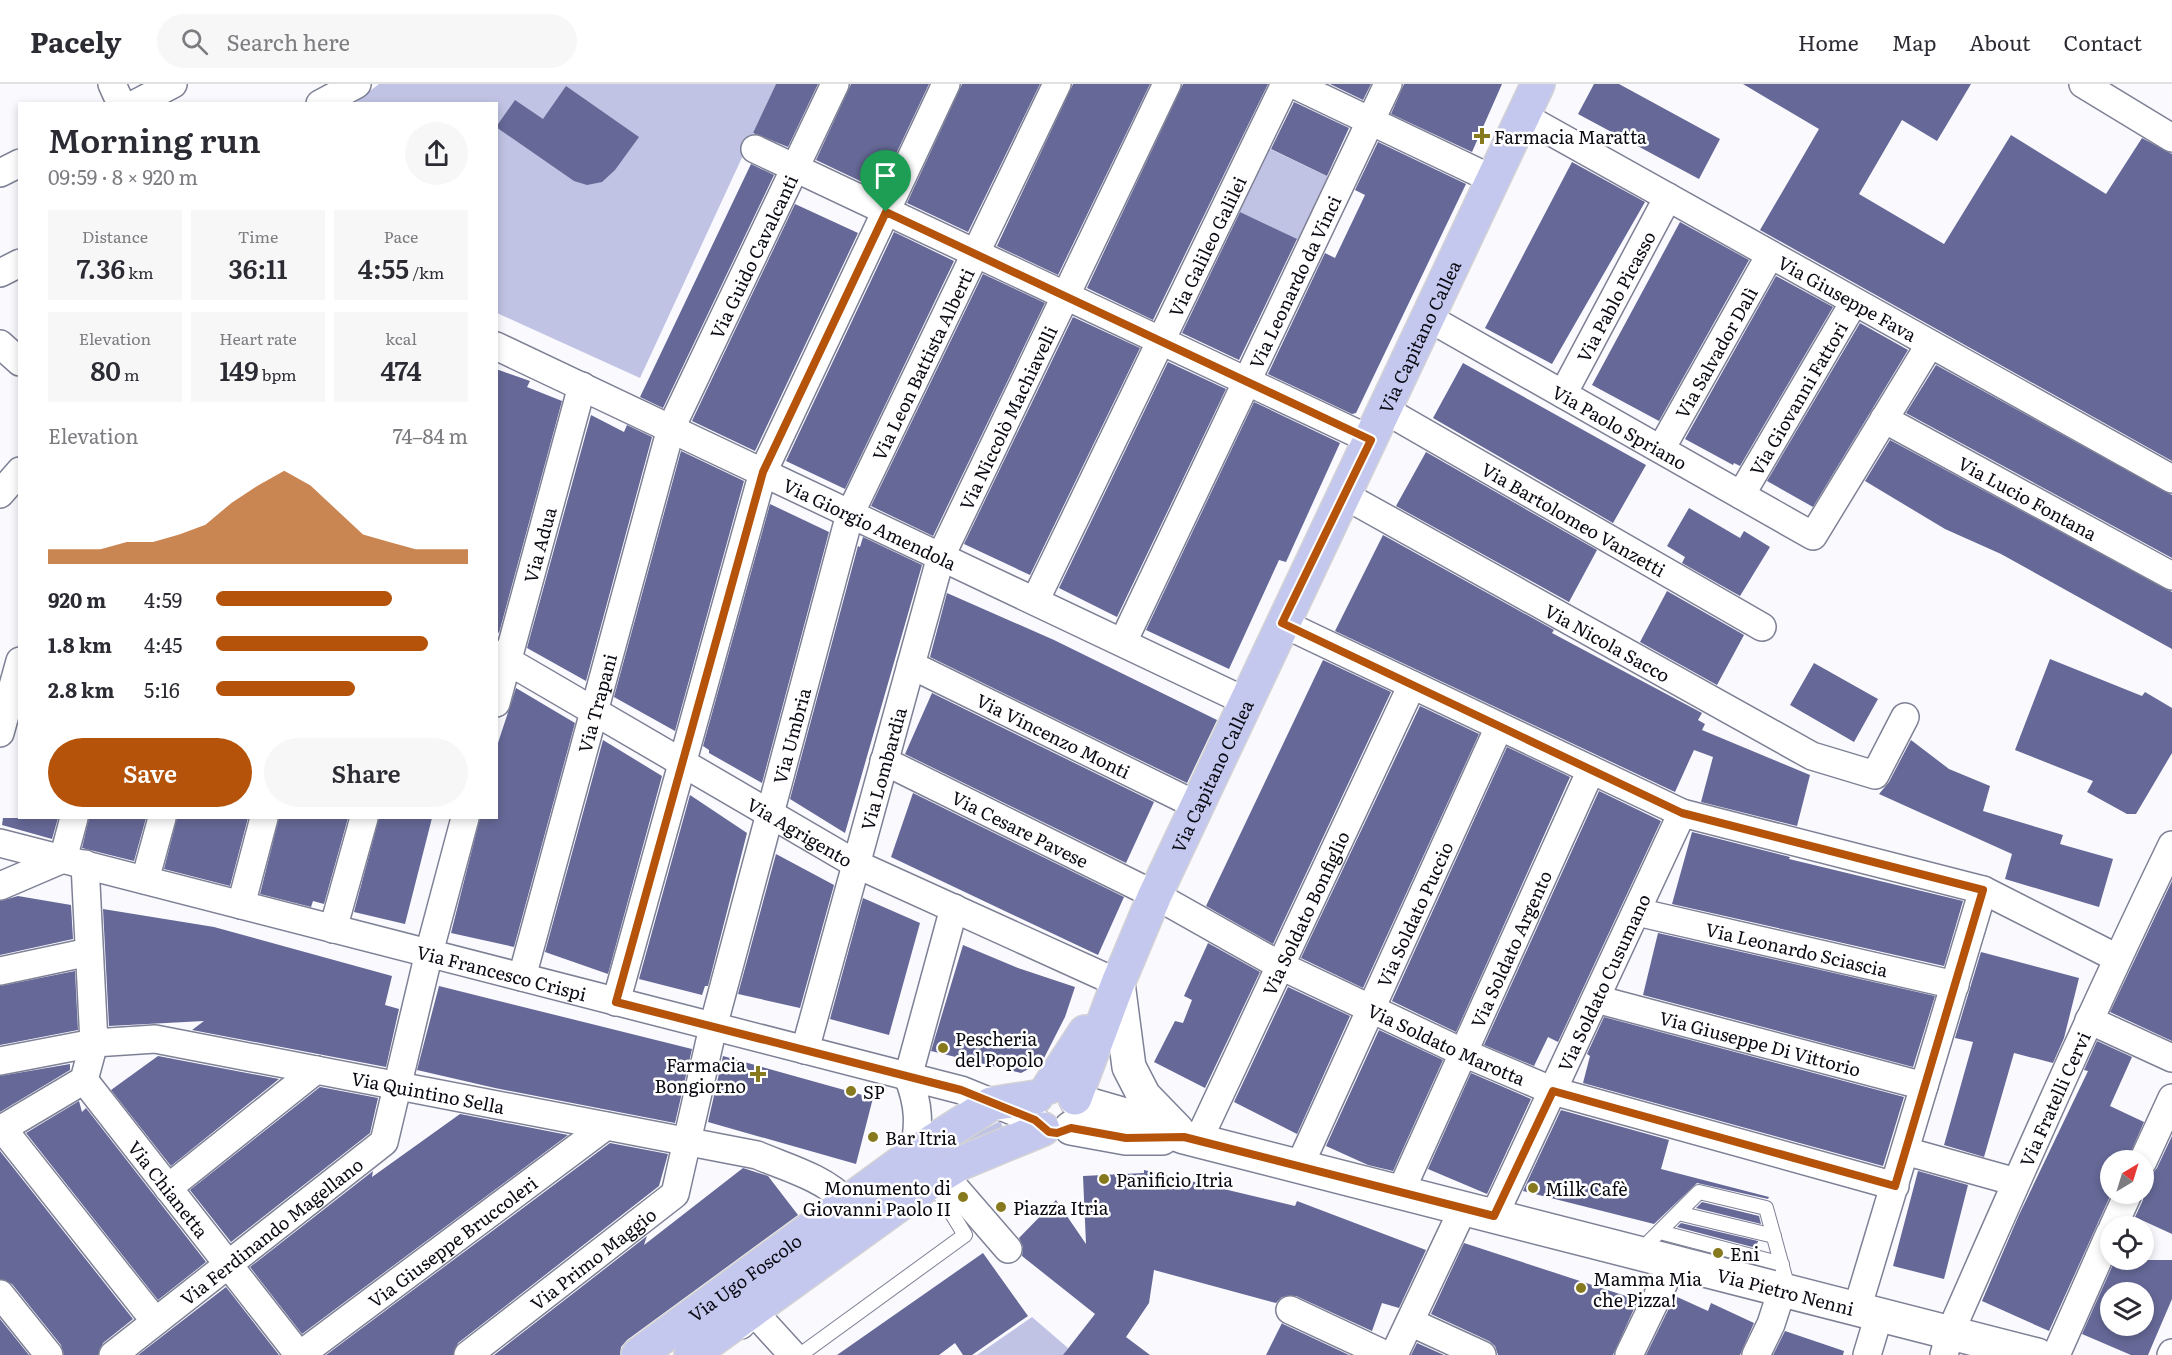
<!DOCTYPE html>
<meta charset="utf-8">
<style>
body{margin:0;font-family:Literata,serif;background:#f7f7f7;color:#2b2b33;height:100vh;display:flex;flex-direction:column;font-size:22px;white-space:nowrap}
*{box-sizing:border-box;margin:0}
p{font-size:20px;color:#7c7c81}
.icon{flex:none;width:33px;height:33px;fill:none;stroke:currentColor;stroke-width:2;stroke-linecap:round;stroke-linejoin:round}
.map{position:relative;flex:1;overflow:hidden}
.sheet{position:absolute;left:18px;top:18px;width:480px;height:717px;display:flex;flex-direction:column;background:#fff;border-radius:0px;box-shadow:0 3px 9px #0003}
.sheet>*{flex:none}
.needle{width:39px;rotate:38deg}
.fabs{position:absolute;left:2100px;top:1066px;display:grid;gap:12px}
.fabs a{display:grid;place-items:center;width:54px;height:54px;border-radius:50%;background:#fff;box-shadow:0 3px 9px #0003;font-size:30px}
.pin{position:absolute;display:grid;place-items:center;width:51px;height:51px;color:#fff;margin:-62px -26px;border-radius:50% 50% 50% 0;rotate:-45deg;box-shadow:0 0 6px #0007}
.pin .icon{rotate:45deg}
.round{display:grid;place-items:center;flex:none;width:63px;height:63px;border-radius:32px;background:#f7f7f7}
.overview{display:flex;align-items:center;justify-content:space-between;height:102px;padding:0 30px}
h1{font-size:33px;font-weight:600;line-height:45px}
.metrics{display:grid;grid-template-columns:repeat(3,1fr);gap:9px;height:102px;padding:6px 30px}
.metrics div{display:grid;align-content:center;border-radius:0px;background:#f7f7f7;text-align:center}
.metrics b{font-size:26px;font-weight:600}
.metrics small{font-size:16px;font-weight:400}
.metrics p{font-size:16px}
.chart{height:168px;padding:12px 30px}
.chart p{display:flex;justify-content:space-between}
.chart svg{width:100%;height:108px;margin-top:6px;fill:#b45309;opacity:.7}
.button{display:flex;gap:12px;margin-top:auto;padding:12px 30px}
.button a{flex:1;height:69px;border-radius:36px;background:#b45309;color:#fff;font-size:24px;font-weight:600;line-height:69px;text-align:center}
.button a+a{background:#f7f7f7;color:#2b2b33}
ul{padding:0 30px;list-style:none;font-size:20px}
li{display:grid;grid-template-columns:96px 72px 1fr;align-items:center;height:45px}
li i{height:15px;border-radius:8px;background:#b45309}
header{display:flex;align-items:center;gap:36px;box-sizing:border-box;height:84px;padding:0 30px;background:#fff;border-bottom:2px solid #e1e1e2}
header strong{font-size:28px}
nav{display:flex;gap:33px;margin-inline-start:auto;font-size:21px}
.search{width:420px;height:54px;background:#f7f7f7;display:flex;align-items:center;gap:15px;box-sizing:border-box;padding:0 21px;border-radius:33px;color:#7c7c81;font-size:22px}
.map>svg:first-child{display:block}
</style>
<header>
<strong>Pacely</strong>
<div class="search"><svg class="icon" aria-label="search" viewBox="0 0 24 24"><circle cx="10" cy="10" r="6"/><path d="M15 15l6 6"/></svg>Search here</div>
<nav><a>Home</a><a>Map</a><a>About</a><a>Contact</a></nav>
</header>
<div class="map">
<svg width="2172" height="1271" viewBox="0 0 2172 1271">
<rect width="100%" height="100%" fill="#f9f9fe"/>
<path fill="#c0c3e3" d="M379,0H776L640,294L497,229L496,20H353Z
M1266,63L1335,96L1306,160L1235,126Z
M1000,1037L1004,1045L966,1065L962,1057Z
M1032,1233L1068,1264L1064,1271H977Z"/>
<path fill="#666997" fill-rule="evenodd" d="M776,0H818L788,63L753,49Z
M851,0H929L879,106L816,76Z
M962,0H1040L968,148L907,119Z
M1073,0H1150L1058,191L997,162Z
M1183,0H1268L1153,236L1087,204Z
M1330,0H1371L1363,16Z
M1404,0H1502L1472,68L1391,30Z
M1594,0H1619L1720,55L1699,95L1578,30Z
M1743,0H1971L1937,57L1902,36L1859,110L1944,160L2011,51L2106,110L2142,54L2172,70V377L1760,146L1819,45Z
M566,2L639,53L615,86L602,98L587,101L574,97L496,43L515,16L543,35Z
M1294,18L1349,44L1327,92L1271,65Z
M1378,58L1466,100L1356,329L1352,330L1268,290L1325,169L1335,174L1365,111L1355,106Z
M1572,78L1645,118L1552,280L1485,244Z
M751,80L774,91L663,324L640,313Z
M795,120L858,149L755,367L692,337Z
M1240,128L1297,155L1239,276L1182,249Z
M1680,138L1749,176L1659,337L1592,301Z
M894,148L954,177L845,405L786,377Z
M983,190L1045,219L933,452L871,422Z
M1776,192L1833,223L1740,382L1734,379L1733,381L1685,355Z
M1073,233L1140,264L1030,491L964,460Z
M1860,239L1908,266L1813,423L1767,397Z
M1168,278L1226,305L1117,533L1059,504Z
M1463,279L1646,381L1613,439L1433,334Z
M1936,281L2172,411V474L1906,329Z
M496,285L530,297L527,303L562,317L499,549L496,547Z
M1254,318L1340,359L1286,478L1279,476L1229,585L1146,546Z
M591,331L624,348L627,341L652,353L586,597L527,564Z
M1890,356L2172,508V565L2001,470L1945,445L1865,397Z
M681,367L744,397L675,647L614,613Z
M1426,368L1597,466L1569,518L1396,422Z
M770,420L829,448L762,699L709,669V666L703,662Z
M1689,424L1740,454L1744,447L1770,463L1740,512L1682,479L1685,473L1667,462Z
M1383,451L1554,546L1552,549L1702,629L1698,636L1705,640L1702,646L1810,691L1797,742L1701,718L1713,673L1694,666L1675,708L1335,547Z
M863,453L922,481L845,749L790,715L858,462L860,463Z
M1667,507L1744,551L1717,601L1640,558Z
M947,509L1054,556L1217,636L1187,699L930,573Z
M2050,575L2142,612L2145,608L2172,624V669L2136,730H2127L2087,708L2093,697L2015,666Z
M1323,576L1391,608L1273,860L1206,822Z
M1814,579L1878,615L1854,658L1790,621Z
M516,604L575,639L514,863L451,849L480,734H496V665Z
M932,609L1154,718L1126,779L905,670Z
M1420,622L1479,650L1363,904L1301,874Z
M603,656L662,692L608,890L545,868Z
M1911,656L1949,685L1990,702L1983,727L2063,751L2060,760L2113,775L2099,823L2005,795L2012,770L1879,710L1889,698Z
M1507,663L1570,693L1456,948L1392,917Z
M1599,707L1661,737L1558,958L1548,953L1534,982L1484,961Z
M913,709L1124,813L1098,871L891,773Z
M690,711L747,749L708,902H705L702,911L639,895Z
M3,734H58L52,755L2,741Z
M89,734H146L134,777L82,764Z
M177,734H248L230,802L164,785Z
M279,734H348L324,820L313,817L311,823L260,810Z
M379,734H432L405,840L354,828Z
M1692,748L1790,773L1789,775L1963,817L1944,882L1672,820Z
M776,770L834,801L800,924L738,910Z
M2172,797V957L2110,928Z
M18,812L71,821L73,855L0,871V817Z
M863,814L920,839L889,951L830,935Z
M103,825L214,843L392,892L385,921L399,925L386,983L192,946L204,937L109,942Z
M1658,849L1935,912L1913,983L1643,911Z
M1208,859L1260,888L1205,1004L1154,978L1175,937L1183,939L1192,916L1184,912Z
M963,861L1018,884L1075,903L1065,933L1042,978L1021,989L931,967Z
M1981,868L2079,894L2064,954L2053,979L2014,969L1984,1073L1944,1061L1973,958L1955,954Z
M75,887L78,946L0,961V902Z
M439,902L692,965L675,1039L495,1004L417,986Z
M1288,903L1350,932L1297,1050L1234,1018Z
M1604,933L1904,1013L1883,1082L1583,999L1590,972L1587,970Z
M1379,946L1443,976L1393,1087L1368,1081L1326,1062Z
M2097,957L2132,973L2110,1022L2144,1038L2127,1077H2110L2111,1110L2049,1247L1982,1217L2019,1131L2088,987L2084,986Z
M158,972L279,995L171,1082L111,1006Z
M723,972L873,1014L856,1080L708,1038Z
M70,980V986L0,1028V992Z
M1471,989L1531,1015L1487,1110L1428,1085Z
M320,1003L378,1014L370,1049L231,1158L190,1106Z
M79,1017L82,1028L86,1024L206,1178L158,1216L26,1049Z
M1561,1026L1669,1056L1661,1085L1769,1113L1768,1115L1697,1099L1654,1140L1523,1107Z
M460,1030L568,1051L302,1250L250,1183L373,1087L372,1093Z
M2172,1052V1150L2135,1133L2143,1116L2144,1093L2152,1090L2157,1084Z
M610,1059L668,1070L659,1102L458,1259L453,1271H326Z
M0,1067L133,1235L103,1259L98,1271H64L61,1261L12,1200L0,1195Z
M743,1084L768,1092L798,1131L627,1256L621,1263L620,1271H494L647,1152L644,1161Z
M1144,1086L1295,1122L1297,1117L1426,1166L1399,1224L1382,1219L1372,1247L1296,1212L1282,1213L1276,1219L1154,1186L1149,1219L1126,1253L1150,1271H1063L1095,1230L1022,1172L1023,1163L1019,1154L1056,1116L1086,1160L1083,1092L1144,1089Z
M1918,1087L1968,1101L1944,1195L1893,1182Z
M1702,1118L1759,1132L1761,1140L1696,1124Z
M1681,1139L1758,1157L1756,1164L1677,1143Z
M1464,1159L1638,1216L1613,1271H1498L1495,1262L1489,1257L1431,1230Z
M983,1169L1028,1232L972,1271H963L955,1259L939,1271H837Z
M2115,1176H2172V1215L2148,1271H2131L2082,1250ZM2110,1209H2144V1242H2110Z
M226,1203L279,1271H138Z
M1675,1212L1708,1227L1711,1219L1754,1239L1740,1271H1646Z
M0,1235L29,1271H0Z
M1282,1239L1283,1240L1349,1271H1266Z
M1785,1247L1844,1267L1843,1271H1773Z
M1417,1259L1444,1271H1411Z"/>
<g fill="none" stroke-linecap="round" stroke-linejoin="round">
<g stroke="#7e8095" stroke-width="16">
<path id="lane" d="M1678,1129L1774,1152
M1660,1148L1782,1180
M1642,1170L1646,1161L1699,1108L1766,1124L1785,1193L1782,1206
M800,1271L965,1151L932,1097"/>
</g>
<g stroke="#7e8095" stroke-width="30">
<g id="street">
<path d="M112,0L121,20"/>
<path d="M1293,0L1492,95"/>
<path d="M2083,0L2172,54"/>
<path d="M135,20L173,0"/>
<path d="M320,20L357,0"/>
<path id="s1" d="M1523,32L2172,395"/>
<path d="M755,65L1371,356"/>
<path d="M0,89L20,79"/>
<path d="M0,189L20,179"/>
<path id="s2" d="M1427,233L1813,452L1930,260"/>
<path d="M0,260L20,278"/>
<path id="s3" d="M496,262L1245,617"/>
<path id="s4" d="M1563,310L1668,113"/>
<path id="s5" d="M1385,326L1762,543"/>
<path id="s6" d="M1884,335L2172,492"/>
<path id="s7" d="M1661,365L1770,171"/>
<path d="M0,410L20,387"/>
<path id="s8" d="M1344,411L1812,672L1875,691L1905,633"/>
<path id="s9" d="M1741,411L1854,218"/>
<path id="s10" d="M1035,517L1285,0"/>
<path d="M1282,539L1682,729L1983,806L2117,874"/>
<path id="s11" d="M1123,558L1388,0"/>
<path id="s12" d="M496,570L856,780L1118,899"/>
<path id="s13" d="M911,581L1196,721"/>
<path id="s14" d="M496,619L582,302"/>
<path d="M0,649L20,577"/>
<path id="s15" d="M884,677L1155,811L1281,882L1464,969L1553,1007L1895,1102"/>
<path id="s16" d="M0,759L961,1006L1035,1036"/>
<path d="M145,796L162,734"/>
<path d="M0,802L63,775L74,734"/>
<path d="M241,821L264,734"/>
<path id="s17" d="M1637,828L1955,901"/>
<path d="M333,845L364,734"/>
<path d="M0,887L89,868"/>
<path id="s18" d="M522,893L671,344L835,0"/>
<path id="s19" d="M1596,915L1924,1002"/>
<path d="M616,918L763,388L946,0"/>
<path d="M2089,936L2172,974"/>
<path id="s20" d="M805,966L941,472L1167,0"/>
<path id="s21" d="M0,977L94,959L155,955L757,1071C785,1083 825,1094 845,1117"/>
<path id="s22" d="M84,996L299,1271"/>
<path d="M2,1044L155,1237"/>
<path d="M0,1046L84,996L94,959L85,780"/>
<path id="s23" d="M1198,1057L1412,601"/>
<path d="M1905,1067L2016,1098"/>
<path d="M913,1070C920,1041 919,1020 908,993L954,824"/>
<path d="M2143,1077L2172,1014"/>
<path id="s24" d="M1299,1083L1499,643"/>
<path d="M943,1090L1008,1165"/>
<path d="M168,1104L316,986"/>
<path id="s25" d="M1400,1109L1591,686"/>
<path id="s26" d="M1494,1132L1682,729"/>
<path d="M2113,1143L2128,1110"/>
<path d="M0,1210L49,1271"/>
<path d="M1857,1225L1983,806"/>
<path d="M1290,1226L1386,1271"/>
<path d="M1410,1238L1482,1271"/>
<path d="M741,1241L752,1226L793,1271"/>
<path id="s27" d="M113,1271L384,1058L429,869L465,734"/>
<path id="s28" d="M300,1271L606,1042"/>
<path id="s29" d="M468,1271L675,1110L713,943L850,430L1057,0"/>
<path d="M1394,1271L1463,1125"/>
<path d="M1629,1271L1674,1178"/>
<path d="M1756,1271L1771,1240L1782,1206"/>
<path d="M1867,1271L1879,1231"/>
<path id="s30" d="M1944,1271L1950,1249C2022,1085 2094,922 2172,761"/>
<path d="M2056,1271L2110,1149"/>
<path d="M2171,1271L2172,1269"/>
</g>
</g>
<g stroke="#7e8095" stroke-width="36">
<g id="secondary">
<path d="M1118,899L1129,983L1144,1012L1177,1046"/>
<path id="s31" d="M1077,1017L1122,1030L1184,1053L2037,1271"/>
<path d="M1071,1044L1126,1054H1162"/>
</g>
</g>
<g stroke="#d3d3d5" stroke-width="36">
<g id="primary">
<path d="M1049,1003L1085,948"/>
<path id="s32" d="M1075,1014L1118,899L1155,811L1538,0"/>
<path id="s33" d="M638,1271L913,1070L991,1020L1036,1013"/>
<path d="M691,1271L932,1097L961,1079L1043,1045"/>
</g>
</g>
<use href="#lane" stroke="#fff" stroke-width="14"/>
<use href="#street" stroke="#fff" stroke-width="27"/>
<use href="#secondary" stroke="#fff" stroke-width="33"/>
<use href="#primary" stroke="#c4c7ee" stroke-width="33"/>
</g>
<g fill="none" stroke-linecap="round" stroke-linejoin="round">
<g stroke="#fff" stroke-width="12">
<path id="route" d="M886,128L1371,356L1282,539L1682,729L1983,806L1895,1102L1553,1007L1494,1132L1184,1053L1126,1054L1071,1044L1057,1049L1049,1048L1035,1036L961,1006L616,918L763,388Z"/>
</g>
<use href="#route" stroke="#b45309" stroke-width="8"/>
</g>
<g fill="#87791e" stroke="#fff" stroke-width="2">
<path d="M1479 43h6v6h6v6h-6v6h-6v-6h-6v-6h6z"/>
<circle cx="943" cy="964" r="6"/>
<path d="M755 981h6v6h6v6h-6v6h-6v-6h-6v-6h6z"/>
<circle cx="851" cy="1007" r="6"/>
<circle cx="873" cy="1053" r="6"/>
<circle cx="1104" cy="1095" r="6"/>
<circle cx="1533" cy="1104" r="6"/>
<circle cx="963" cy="1113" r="6"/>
<circle cx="1001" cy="1123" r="6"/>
<circle cx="1718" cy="1169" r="6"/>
<circle cx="1581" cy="1204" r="6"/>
</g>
<g text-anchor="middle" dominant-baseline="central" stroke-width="5" stroke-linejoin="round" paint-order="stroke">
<g font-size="18" fill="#0a0b13" stroke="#fff" text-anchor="start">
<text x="1494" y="52">Farmacia Maratta</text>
<text x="955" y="954">Pescheria<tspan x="955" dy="21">del Popolo</tspan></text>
<text x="746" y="980" text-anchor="end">Farmacia<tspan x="746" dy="21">Bongiorno</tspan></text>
<text x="863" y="1007">SP</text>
<text x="885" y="1053">Bar Itria</text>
<text x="1116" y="1095">Panificio Itria</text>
<text x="951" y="1103" text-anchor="end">Monumento di<tspan x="951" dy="21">Giovanni Paolo II</tspan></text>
<text x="1545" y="1104">Milk Cafè</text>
<text x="1013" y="1123">Piazza Itria</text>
<text x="1730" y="1169">Eni</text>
<text x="1593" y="1194">Mamma Mia<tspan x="1593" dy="21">che Pizza!</tspan></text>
</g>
<g font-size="18" fill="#0a0b13" stroke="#fff">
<text stroke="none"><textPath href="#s10" startOffset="394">Via Galileo Galilei</textPath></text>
<text stroke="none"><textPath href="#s18" startOffset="759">Via Guido Cavalcanti</textPath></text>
<text stroke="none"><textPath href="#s11" startOffset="399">Via Leonardo da Vinci</textPath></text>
<text stroke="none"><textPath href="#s4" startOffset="111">Via Pablo Picasso</textPath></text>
<text stroke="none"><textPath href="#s1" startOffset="372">Via Giuseppe Fava</textPath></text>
<text stroke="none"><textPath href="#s32" startOffset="836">Via Capitano Callea</textPath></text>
<text stroke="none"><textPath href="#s7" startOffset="111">Via Salvador Dalì</textPath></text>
<text stroke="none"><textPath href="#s29" startOffset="1131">Via Leon Battista Alberti</textPath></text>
<text stroke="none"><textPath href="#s9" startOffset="112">Via Giovanni Fattori</textPath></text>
<text stroke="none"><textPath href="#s20" startOffset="666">Via Niccolò Machiavelli</textPath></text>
<text stroke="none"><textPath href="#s2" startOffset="222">Via Paolo Spriano</textPath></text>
<text stroke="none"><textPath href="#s6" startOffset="164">Via Lucio Fontana</textPath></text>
<text stroke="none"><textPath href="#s5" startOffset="218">Via Bartolomeo Vanzetti</textPath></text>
<text stroke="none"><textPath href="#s3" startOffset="414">Via Giorgio Amendola</textPath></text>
<text stroke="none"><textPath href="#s14" startOffset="164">Via Adua</textPath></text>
<text stroke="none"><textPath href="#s8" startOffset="302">Via Nicola Sacco</textPath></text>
<text stroke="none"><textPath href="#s18" startOffset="284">Via Trapani</textPath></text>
<text stroke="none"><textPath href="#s29" startOffset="735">Via Umbria</textPath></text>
<text stroke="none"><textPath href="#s13" startOffset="159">Via Vincenzo Monti</textPath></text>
<text stroke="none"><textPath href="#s20" startOffset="292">Via Lombardia</textPath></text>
<text stroke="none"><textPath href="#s32" startOffset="350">Via Capitano Callea</textPath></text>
<text stroke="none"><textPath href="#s15" startOffset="152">Via Cesare Pavese</textPath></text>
<text stroke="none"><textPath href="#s12" startOffset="352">Via Agrigento</textPath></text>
<text stroke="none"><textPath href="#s23" startOffset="252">Via Soldato Bonfiglio</textPath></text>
<text stroke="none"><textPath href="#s24" startOffset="278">Via Soldato Puccio</textPath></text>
<text stroke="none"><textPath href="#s17" startOffset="164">Via Leonardo Sciascia</textPath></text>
<text stroke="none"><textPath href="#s25" startOffset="268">Via Soldato Argento</textPath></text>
<text stroke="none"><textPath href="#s16" startOffset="518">Via Francesco Crispi</textPath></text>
<text stroke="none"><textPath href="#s26" startOffset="258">Via Soldato Cusumano</textPath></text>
<text stroke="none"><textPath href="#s15" startOffset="630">Via Soldato Marotta</textPath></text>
<text stroke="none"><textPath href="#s19" startOffset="170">Via Giuseppe Di Vittorio</textPath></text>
<text stroke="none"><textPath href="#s21" startOffset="435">Via Quintino Sella</textPath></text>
<text stroke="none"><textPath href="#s30" startOffset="279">Via Fratelli Cervi</textPath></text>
<text stroke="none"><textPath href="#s22" startOffset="138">Via Chianetta</textPath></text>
<text stroke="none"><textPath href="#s27" startOffset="201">Via Ferdinando Magellano</textPath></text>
<text stroke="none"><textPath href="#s28" startOffset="190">Via Giuseppe Bruccoleri</textPath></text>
<text stroke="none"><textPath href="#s29" startOffset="158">Via Primo Maggio</textPath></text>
<text stroke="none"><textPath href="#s33" startOffset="132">Via Ugo Foscolo</textPath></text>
<text stroke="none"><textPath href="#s31" startOffset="734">Via Pietro Nenni</textPath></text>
</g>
</g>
</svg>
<div class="fabs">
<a><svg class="needle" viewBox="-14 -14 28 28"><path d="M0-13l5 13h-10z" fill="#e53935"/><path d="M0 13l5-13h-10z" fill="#7c7c81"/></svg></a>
<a><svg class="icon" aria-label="locate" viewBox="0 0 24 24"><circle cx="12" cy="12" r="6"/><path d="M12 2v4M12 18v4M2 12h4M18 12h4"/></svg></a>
<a><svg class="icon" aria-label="layers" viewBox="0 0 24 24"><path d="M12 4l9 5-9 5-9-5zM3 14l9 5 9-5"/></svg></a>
</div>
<div class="pin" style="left:886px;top:128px;background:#1e9e55"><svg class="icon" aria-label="arrive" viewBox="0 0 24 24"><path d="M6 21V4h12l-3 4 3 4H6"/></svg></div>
<section class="sheet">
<div class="overview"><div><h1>Morning run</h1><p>09:59 · 8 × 920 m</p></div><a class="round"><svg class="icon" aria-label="share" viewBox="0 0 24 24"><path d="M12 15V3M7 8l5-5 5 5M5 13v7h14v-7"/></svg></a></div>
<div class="metrics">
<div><p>Distance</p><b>7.36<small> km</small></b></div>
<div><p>Time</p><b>36:11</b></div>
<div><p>Pace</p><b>4:55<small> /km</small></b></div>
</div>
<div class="metrics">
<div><p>Elevation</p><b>80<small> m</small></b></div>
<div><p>Heart rate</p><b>149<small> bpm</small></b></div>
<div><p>kcal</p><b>474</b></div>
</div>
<div class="chart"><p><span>Elevation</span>74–84 m</p>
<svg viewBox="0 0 160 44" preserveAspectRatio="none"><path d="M0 44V38L10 38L20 38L30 35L40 35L50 32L60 28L70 19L80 12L90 6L100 12L110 22L120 32L130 35L140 38L150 38L160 38V44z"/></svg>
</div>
<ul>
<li><b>920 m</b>4:59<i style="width:70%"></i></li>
<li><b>1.8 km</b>4:45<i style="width:84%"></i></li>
<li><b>2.8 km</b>5:16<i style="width:55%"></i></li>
</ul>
<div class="button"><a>Save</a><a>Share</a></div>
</section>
</div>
